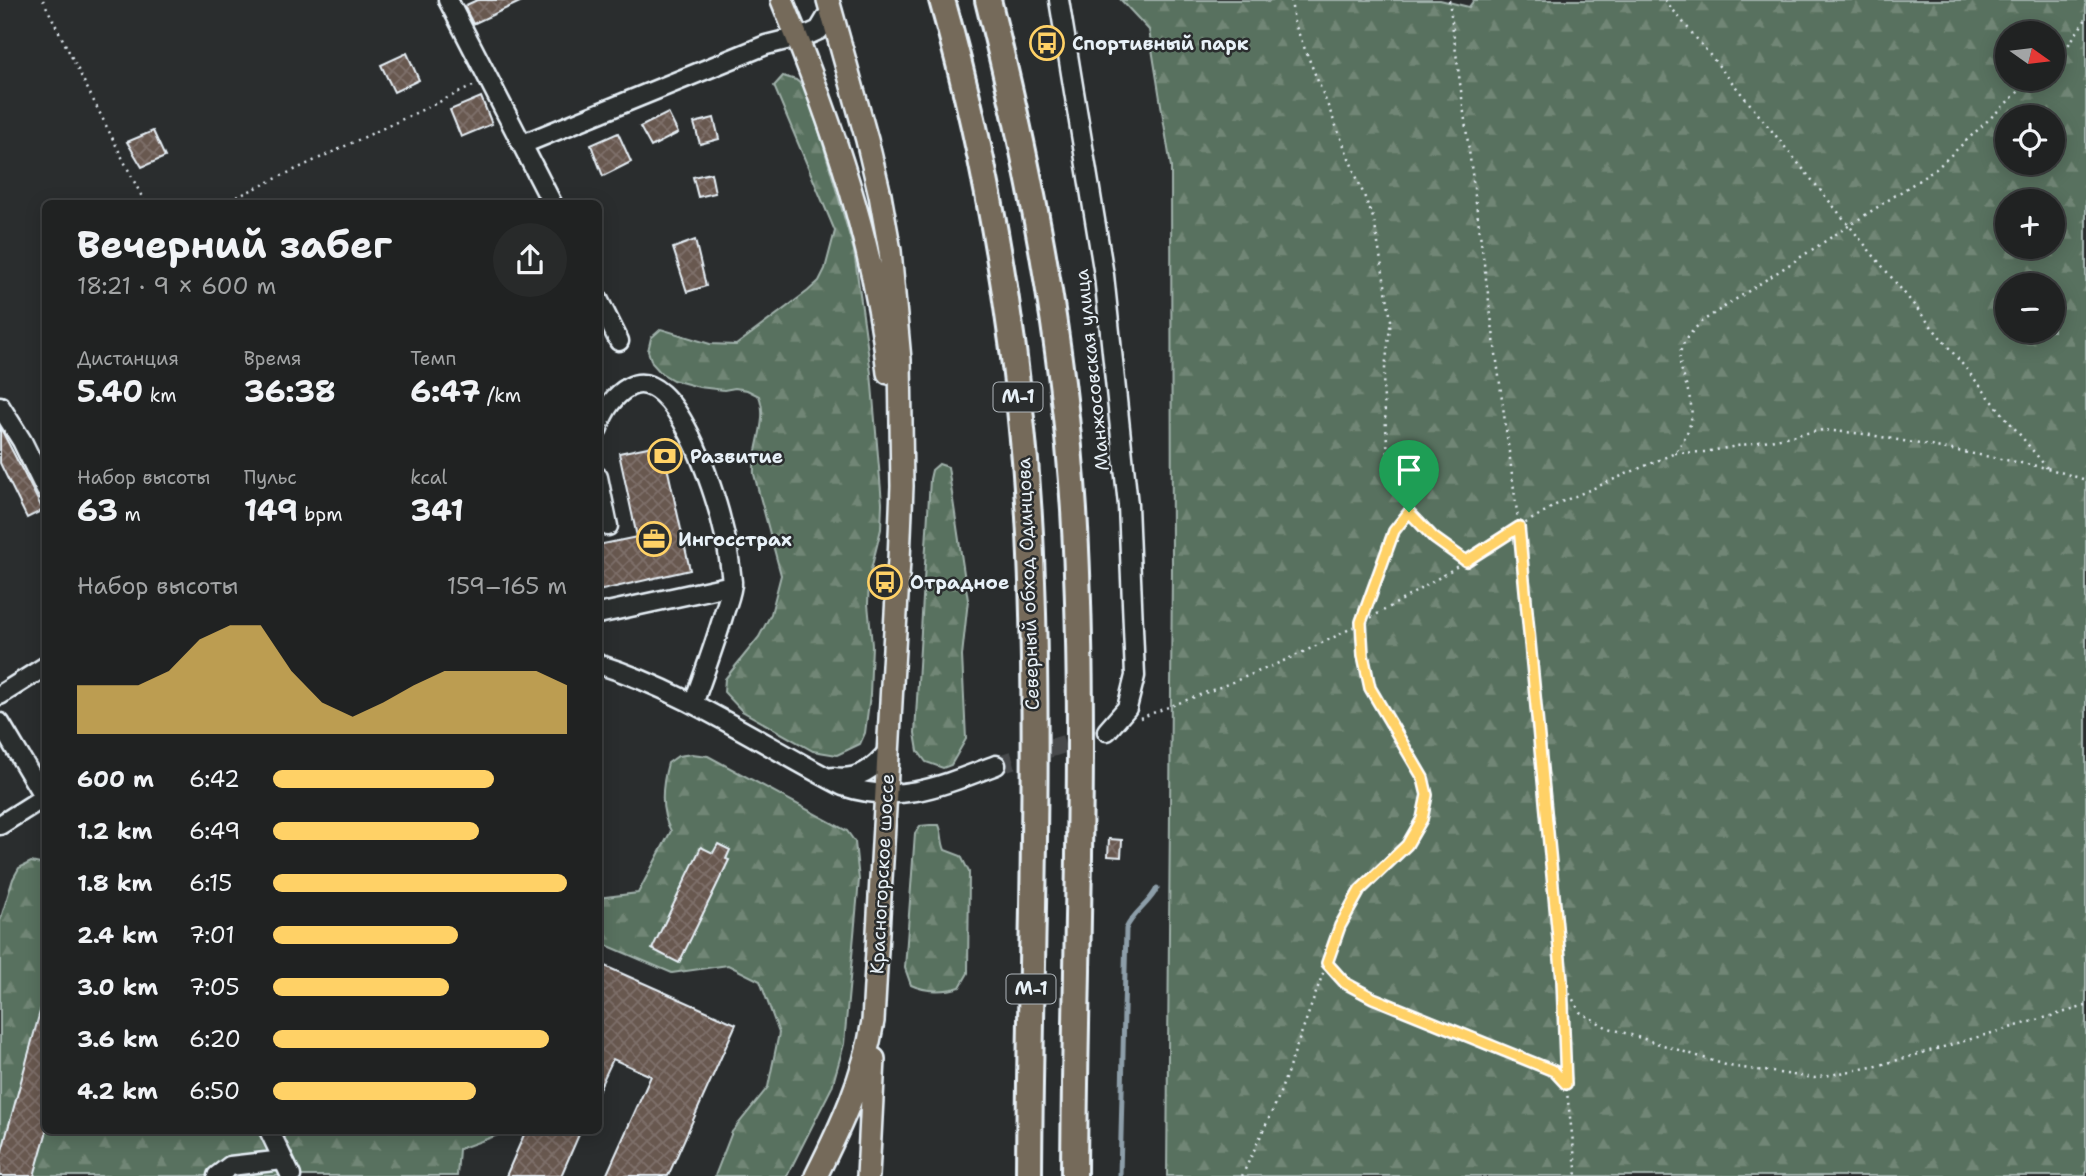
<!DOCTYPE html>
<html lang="ru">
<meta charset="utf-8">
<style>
body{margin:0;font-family:"Shantell Sans",sans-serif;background:#282a2a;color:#f1f3f6;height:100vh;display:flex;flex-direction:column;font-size:26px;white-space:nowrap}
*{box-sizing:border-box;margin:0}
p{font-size:23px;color:#a2a4a5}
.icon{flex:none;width:38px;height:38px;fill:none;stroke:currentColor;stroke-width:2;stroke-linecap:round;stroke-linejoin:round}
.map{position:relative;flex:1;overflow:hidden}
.sheet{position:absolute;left:42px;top:200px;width:560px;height:934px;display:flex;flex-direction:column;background:#202222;border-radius:10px;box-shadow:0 4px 18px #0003,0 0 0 2px #3d3f40}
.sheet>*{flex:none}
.needle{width:46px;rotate:104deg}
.fabs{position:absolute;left:1995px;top:21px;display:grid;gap:14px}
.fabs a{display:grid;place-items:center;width:70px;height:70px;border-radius:50%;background:#202222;box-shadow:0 4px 18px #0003,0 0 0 2px #3d3f40;font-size:35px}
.pin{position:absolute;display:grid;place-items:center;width:60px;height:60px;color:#fff;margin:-72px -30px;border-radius:50% 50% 50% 0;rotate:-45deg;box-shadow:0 0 7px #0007}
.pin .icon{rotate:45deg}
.round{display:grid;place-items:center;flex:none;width:74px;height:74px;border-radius:37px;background:#282a2a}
.summary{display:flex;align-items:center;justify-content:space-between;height:119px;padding:0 35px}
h1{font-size:38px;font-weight:700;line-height:52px}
.figures{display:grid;grid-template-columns:repeat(3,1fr);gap:10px;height:119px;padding:7px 35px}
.figures div{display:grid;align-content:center}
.figures b{font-size:30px;font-weight:700}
.figures small{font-size:19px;font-weight:400}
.figures p{font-size:19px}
.chart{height:196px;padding:14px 35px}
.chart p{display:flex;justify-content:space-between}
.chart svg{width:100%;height:126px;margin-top:7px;fill:#ffd166;opacity:.7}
ul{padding:0 35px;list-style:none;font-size:23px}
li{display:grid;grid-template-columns:112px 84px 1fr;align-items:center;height:52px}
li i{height:18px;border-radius:9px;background:#ffd166}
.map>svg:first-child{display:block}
</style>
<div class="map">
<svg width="2086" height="1176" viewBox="0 0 2086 1176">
<defs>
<pattern id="forest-firs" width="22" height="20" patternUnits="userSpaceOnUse" patternTransform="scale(1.75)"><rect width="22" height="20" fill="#59715e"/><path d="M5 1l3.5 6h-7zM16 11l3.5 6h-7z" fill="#718676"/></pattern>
<pattern id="building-cross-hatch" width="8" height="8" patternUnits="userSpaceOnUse" patternTransform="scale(1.75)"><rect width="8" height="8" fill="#685850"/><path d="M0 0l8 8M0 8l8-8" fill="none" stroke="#7e706a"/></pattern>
</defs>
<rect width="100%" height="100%" fill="#2a2d2e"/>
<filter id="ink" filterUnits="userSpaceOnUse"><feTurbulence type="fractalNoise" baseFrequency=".0143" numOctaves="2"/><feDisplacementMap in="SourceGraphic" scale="14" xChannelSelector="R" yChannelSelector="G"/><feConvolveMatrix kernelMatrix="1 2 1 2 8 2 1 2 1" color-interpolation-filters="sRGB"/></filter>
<g filter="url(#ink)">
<path fill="url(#forest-firs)" stroke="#a0b1ab" stroke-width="2" fill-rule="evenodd" d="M1121,0H1265L1268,2L1270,0H1440L1469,7L1474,0H2086V1176H1167L1172,569L1171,167L1149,30ZM2053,33V79H2007V33ZM2053,117V163H2007V117ZM2007,201H2053V247H2007ZM2053,285V331H2007V285Z
M783,76L796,80L807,89L854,251L871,373L882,503L881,529L869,578L868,604L872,645L870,695L865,733L860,744L837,755L813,751L742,711L724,692L725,679L759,637L771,614L781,575L754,474C752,447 769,422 759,396L747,390L735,388L724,390L699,387L673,380L661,373L652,363L648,351L651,338L661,329L710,344L736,345L808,291L819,281L825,269L835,231L774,86Z
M939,464L948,467L968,600L962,656L966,739L951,765L943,768L926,762L918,751L915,733L930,479L932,470Z
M692,754L708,756L847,831L855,842L859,880L844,1044L832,1087L787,1176H715L732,1132L768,1087L779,1033L760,981L728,965L672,973L599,942L598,898L638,893L671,831C659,811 662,785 668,763L678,756Z
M930,825H939C943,834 941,841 945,850L961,856L969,872L968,973L960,987C945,992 926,992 911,985L905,968L915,833L920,826Z
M31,862L45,865L46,1130L504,1131L501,1134L459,1149L457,1176H0V921L13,879L19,868Z"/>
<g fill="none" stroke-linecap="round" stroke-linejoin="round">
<path stroke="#8d9ea9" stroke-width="5" d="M1120,1176L1126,929C1133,912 1149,905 1157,888"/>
</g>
<path fill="url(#building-cross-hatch)" stroke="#e8f1f8" stroke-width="2" d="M477,0H524L473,24L464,6Z
M407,53L419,80L394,92L381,65Z
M481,97L492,124L461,137L450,110Z
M668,113L678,133L651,147L640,127Z
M714,118L719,139L700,144L694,123Z
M153,131L165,157L142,167L127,142Z
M618,133L631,162L603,176L591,145Z
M711,173L715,193L698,197L693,177Z
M695,240L706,286L687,292L673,248Z
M0,427L43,510L27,518L0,463Z
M662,444L690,570L598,591V545L637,537L619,453Z
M1109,839L1122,840L1121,857L1108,856Z
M718,844L730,850L726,859L729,860L679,963L652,949L701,847L713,853Z
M598,963L736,1024L668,1176H606L651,1076L613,1059L598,1091Z
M41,1008H46V1134L34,1176H0V1158Z
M526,1130H581L561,1176H506Z"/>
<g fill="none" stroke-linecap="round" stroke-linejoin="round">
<path stroke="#464a4c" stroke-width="18" stroke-dasharray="18 9" stroke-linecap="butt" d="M996,765L1107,731"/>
<g stroke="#e8f1f8" stroke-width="23">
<path id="minor" d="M448,0L552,203
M1059,0L1104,275L1128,505L1135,676L1127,708L1107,731
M523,144L766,45L810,34L819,30L831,10
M598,299L619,341
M0,406L22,441L46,490
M598,428C604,410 613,396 629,387C674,362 715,493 722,524C727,542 730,563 732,582C732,592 727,603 724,613C715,644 704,674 693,704
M598,477L608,526
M598,614L732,585
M598,664C685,691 763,745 843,786C900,805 943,785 996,765
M0,695L46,666
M0,723L44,797
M833,777C858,781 874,769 889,750
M0,825L46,796
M269,1130L291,1176
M217,1176L230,1166L283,1160"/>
</g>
<g stroke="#e8f1f8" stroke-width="26">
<path id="major" d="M782,0C830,117 876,247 888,373
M816,1176C841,1126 864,1077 873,1021L899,560L902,486L900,360L890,251L880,195L867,140L828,0
M868,1176L874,1059"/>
</g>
<g stroke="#e8f1f8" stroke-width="30">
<path id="highway" d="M942,0C994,184 1026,390 1032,581C1039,779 1030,978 1029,1176
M988,0C1030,167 1063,337 1074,510C1087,731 1075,955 1074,1176"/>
</g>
<path stroke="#e8f1f8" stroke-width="2.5" stroke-dasharray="2 5" stroke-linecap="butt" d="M43,0L145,203
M1291,0L1294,22L1374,220L1391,320L1383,385L1388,456L1409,512L1434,538L1466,561
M1449,0L1519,527L1559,503L1675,453C1695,423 1695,414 1685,381C1682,372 1679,363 1680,354C1682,341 1693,331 1701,322L1936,169L2032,79
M1665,0L2047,468
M2053,59L2069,44L2086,19
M224,203L473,86
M1675,453L1705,452L1823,430L1865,434L1985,456L2047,468L2086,480
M1140,718C1201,694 1263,672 1322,643C1390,610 1455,568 1519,527L1562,980L1580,1012L1606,1027L1729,1066L1814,1078L1877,1066L2086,1006
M1327,963L1345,983L1373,998L1554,1071L1566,1084
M1562,984L1566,1084L1577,1176
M1242,1176L1277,1101L1340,926L1360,890L1407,845L1422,819L1427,795L1423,778L1370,688L1363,655L1361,622L1394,531L1409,512"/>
<use href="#minor" stroke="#2a2d2e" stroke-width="18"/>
<use href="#major" stroke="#746a5a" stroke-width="21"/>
<use href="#highway" stroke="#746a5a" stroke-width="24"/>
</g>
</g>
<g fill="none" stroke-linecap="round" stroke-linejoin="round" filter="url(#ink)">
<g stroke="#fff" stroke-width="14">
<path id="route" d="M1409,512L1434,538L1466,561L1519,527L1562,980L1566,1084L1554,1071L1373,998L1345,983L1327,963L1340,926L1360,890L1407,845L1422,819L1427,795L1423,778L1370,688L1363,655L1361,622L1394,531Z"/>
</g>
<use href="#route" stroke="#ffd166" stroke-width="9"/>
</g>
<defs>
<g id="bus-ring" transform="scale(1.75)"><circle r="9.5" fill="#2a2d2e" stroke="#ffd166" stroke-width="1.5"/><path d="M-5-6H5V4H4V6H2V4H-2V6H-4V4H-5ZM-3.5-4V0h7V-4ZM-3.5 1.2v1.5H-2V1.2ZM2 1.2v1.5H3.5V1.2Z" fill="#ffd166"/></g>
<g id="bank-ring" transform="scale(1.75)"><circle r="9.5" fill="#2a2d2e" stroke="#ffd166" stroke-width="1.5"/><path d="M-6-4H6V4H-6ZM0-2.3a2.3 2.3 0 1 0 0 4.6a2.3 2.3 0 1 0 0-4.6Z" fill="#ffd166"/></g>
<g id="office-ring" transform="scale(1.75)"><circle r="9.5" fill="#2a2d2e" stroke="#ffd166" stroke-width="1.5"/><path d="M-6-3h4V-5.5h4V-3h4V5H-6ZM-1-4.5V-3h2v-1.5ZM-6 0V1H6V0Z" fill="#ffd166"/></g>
</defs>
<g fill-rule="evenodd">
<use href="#bus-ring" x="1047" y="43"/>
<use href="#bank-ring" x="665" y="456"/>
<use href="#office-ring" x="654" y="539"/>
<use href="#bus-ring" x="885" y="582"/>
</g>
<g text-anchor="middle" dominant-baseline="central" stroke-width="5" stroke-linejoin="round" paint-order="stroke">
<g fill="#2a2d2e" stroke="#afb6bb" stroke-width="2">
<rect x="993.5" y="382.5" width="49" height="29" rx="5"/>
<rect x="1006.5" y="974.5" width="49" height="29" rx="5"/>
</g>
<g font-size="18" font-weight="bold" fill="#e8f1f8">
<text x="1018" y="397">М-1</text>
<text x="1031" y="989">М-1</text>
</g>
<g font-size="19" font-weight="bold" fill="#e8f1f8" stroke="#2a2d2e" text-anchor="start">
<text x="1072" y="43">Спортивный парк</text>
<text x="690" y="456">Развитие</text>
<text x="678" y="539">Ингосстрах</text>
<text x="910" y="582">Отрадное</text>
</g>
<g font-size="19" fill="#e8f1f8" stroke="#2a2d2e">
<text transform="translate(1092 370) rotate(-96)">Манжосовская улица</text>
<text transform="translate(1028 584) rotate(-92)">Северный обход Одинцова</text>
<text transform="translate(882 874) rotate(-87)">Красногорское шоссе</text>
</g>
</g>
</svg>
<div class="fabs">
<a><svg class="needle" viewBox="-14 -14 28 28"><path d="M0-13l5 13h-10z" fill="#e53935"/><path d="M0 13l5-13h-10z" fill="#a2a4a5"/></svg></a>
<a><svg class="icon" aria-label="locate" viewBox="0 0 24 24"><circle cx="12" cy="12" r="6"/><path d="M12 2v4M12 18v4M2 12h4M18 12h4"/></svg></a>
<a>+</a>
<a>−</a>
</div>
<div class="pin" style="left:1409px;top:512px;background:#1e9e55"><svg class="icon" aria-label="arrive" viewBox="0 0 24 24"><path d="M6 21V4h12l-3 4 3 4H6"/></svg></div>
<section class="sheet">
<div class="summary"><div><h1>Вечерний забег</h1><p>18:21 · 9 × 600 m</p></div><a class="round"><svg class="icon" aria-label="share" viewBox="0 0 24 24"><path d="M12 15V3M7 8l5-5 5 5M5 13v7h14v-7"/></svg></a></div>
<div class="figures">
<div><p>Дистанция</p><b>5.40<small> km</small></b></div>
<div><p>Время</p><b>36:38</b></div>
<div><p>Темп</p><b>6:47<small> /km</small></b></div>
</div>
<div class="figures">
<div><p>Набор высоты</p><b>63<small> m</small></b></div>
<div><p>Пульс</p><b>149<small> bpm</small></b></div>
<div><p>kcal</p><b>341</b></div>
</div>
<div class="chart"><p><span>Набор высоты</span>159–165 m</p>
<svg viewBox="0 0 160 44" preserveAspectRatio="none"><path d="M0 44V27L10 27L20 27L30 22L40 11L50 6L60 6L70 22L80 33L90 38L100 33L110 27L120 22L130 22L140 22L150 22L160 27V44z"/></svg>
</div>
<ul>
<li><b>600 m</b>6:42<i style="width:75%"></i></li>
<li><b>1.2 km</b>6:49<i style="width:70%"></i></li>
<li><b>1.8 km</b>6:15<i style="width:100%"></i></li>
<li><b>2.4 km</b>7:01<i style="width:63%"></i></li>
<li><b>3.0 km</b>7:05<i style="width:60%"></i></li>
<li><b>3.6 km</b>6:20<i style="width:94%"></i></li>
<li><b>4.2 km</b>6:50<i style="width:69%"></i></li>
</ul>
</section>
</div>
